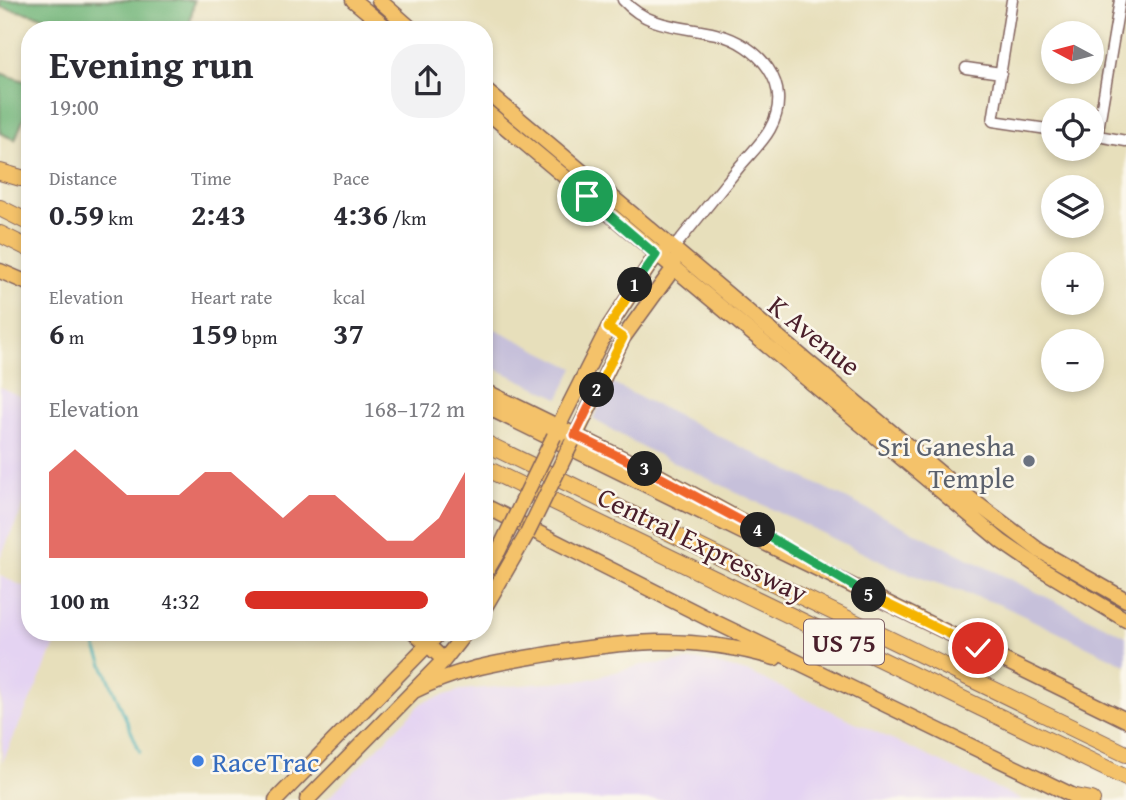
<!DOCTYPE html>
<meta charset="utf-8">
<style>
body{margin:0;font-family:"Gentium Book Plus",serif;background:#f2f2f3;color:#2b2b33;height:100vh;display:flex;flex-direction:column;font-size:26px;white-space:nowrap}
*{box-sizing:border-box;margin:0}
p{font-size:23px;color:#7c7c81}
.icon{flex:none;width:38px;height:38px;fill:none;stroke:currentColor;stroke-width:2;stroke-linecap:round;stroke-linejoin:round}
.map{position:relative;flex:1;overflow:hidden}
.details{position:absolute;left:21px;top:21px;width:472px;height:620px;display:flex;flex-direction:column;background:#fff;border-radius:28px;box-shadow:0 4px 10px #0003}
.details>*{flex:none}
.needle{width:46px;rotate:277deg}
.controls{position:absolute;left:1041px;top:21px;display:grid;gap:14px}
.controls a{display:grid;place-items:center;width:63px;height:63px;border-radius:50%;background:#fff;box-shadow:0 4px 10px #0003;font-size:35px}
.pin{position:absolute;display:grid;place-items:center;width:60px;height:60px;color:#fff;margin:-30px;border:4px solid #fff;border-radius:50%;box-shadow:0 2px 7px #0007}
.km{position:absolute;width:35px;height:35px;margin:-18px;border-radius:50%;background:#222;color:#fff;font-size:19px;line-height:35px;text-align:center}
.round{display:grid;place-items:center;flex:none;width:74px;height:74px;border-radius:28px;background:#f2f2f3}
.headline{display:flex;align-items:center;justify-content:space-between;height:119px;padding:0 28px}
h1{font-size:38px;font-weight:600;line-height:52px}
.stats{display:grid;grid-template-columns:repeat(3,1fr);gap:10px;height:119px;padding:7px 28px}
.stats div{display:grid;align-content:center}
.stats b{font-size:30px;font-weight:600}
.stats small{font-size:19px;font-weight:400}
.stats p{font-size:19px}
.chart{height:196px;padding:14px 28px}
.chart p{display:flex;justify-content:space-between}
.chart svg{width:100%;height:126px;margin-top:7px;fill:#d93025;opacity:.7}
ul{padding:0 28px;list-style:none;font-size:23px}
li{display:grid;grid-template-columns:112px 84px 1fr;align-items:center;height:52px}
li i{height:18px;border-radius:9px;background:#d93025}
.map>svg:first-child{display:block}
</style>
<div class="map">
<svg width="1126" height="800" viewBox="0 0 1126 800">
<rect width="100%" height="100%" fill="#fbf7ec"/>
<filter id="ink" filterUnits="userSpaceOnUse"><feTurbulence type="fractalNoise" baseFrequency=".0143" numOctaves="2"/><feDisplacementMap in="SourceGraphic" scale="14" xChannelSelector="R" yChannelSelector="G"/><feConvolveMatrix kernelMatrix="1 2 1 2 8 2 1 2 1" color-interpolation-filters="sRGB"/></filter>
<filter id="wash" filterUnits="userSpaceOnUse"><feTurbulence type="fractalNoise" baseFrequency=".00686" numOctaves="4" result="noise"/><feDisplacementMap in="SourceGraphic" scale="28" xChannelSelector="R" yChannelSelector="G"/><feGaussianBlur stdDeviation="1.57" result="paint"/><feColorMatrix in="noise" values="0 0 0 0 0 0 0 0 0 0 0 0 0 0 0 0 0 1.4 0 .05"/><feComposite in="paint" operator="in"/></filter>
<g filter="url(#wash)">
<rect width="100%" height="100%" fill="#e7dfbb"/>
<path fill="#e4d3f2" d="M0,387L30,401V492L0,558Z
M0,576L30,589V632H61L2,763Z
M700,660L750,673L1022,800H326L423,702L461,690L585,680L642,665Z"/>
<path fill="#c6c0da" d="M485,324L574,368L559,398L485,364Z
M611,383L1126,636V665L1001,605L901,571L642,447L593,419Z"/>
<path fill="#73b67a" stroke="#5e6a52" stroke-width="2" d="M0,0H194L189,30H104L0,7Z
M0,73L30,83V102L15,140L0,133Z"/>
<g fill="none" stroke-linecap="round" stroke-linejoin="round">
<path stroke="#41b1b9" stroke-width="2.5" d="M95,632L96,648L140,752"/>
</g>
</g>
<g filter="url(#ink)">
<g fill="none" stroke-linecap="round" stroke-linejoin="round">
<g stroke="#81625d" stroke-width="13">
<path id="minor" d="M623,0C648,28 681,26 716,34C758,44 795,84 770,129C763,142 750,154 740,166C717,194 695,222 672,250
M1012,0L993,121L1054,130
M966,68L1001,73
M1092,135L1126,141
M1097,136L1120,0"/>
</g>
<g stroke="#81625d" stroke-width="17">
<path id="major" d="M353,0L389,30
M379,0L413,30
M485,90L971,499L1040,551L1126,600
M485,110L1002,542L1043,570L1126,620
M0,271L30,284
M485,391L659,476L764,533
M485,406L1126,720
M555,433L608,328L656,255L664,252
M573,441L623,338L673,269V262
M485,506L713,621L1082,800
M485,574L499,550
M485,607L527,534
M414,632L444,660
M414,691C455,670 491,664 537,656C622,641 690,633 775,658
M276,800L440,632
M307,800L444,660L466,632"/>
</g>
<g stroke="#81625d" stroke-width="18">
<path id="highway" d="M0,172L21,178
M0,208L30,223
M0,234L30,249
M485,443L1126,754
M485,468L1126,778
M1076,797L1092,800"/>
</g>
<use href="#minor" stroke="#fff" stroke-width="10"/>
<use href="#major" stroke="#f4c26a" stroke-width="14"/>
<use href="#highway" stroke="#f4c26a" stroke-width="16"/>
<g stroke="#81625d" stroke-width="17" stroke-linecap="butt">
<path id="major-bridge" d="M527,534L572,442
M499,550L554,436"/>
</g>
<use href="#major-bridge" stroke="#f4c26a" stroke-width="14"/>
</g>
</g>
<g fill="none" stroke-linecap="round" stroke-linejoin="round" filter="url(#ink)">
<g stroke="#fff" stroke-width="14">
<path id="split-1" d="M587,196L656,255L635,285"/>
</g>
<g stroke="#fff" stroke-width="14">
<path id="split-2" d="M597,390L623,338L608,328L635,285"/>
</g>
<g stroke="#fff" stroke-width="14">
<path id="split-3" d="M597,390L575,435L645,469"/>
</g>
<g stroke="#fff" stroke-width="14">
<path id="split-4" d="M645,469L758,530"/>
</g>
<g stroke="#fff" stroke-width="14">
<path id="split-5" d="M758,530L869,595"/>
</g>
<g stroke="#fff" stroke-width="14">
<path id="split-6" d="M869,595L978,648"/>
</g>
<use href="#split-1" stroke="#22a559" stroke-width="9"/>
<use href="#split-2" stroke="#f5b400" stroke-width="9"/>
<use href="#split-3" stroke="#f0652b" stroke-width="9"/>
<use href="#split-4" stroke="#f0652b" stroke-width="9"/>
<use href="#split-5" stroke="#22a559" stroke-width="9"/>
<use href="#split-6" stroke="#f5b400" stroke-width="9"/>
</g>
<circle fill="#6b7280" stroke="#fbf7ec" stroke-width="2.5" cx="1029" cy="461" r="7"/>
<circle fill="#3f7fe0" stroke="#fbf7ec" stroke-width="2.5" cx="198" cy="761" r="7"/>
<g text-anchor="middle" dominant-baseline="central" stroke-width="5" stroke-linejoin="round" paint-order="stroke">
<rect fill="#fbf7ec" stroke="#7f6065" stroke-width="2" x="804" y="619.5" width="80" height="45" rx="5"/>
<g font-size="26" font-weight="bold" fill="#4a1f2b">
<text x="844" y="642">US 75</text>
</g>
<g font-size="28" fill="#4a1f2b" stroke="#fbf7ec">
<text transform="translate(815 335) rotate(39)">K Avenue</text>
<text transform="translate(703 544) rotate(26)">Central Expressway</text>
</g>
<g font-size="28" fill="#5b616d" stroke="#fbf7ec" text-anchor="end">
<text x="1015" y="445">Sri Ganesha<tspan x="1015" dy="32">Temple</tspan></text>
</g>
<g font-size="28" fill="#366cbe" stroke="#fbf7ec" text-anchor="start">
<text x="212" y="761">RaceTrac</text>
</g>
</g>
</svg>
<div class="controls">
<a><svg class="needle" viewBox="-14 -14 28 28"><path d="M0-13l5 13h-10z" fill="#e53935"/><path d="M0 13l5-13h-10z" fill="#7c7c81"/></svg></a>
<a><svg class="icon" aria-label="locate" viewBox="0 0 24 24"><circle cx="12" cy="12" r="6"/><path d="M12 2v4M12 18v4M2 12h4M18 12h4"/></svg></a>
<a><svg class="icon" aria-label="layers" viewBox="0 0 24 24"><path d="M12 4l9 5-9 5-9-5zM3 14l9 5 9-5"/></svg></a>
<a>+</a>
<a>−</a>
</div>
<div class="pin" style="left:587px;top:196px;background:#1e9e55"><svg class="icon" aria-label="arrive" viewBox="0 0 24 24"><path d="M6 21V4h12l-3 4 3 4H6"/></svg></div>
<div class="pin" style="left:978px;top:648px;background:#d93025"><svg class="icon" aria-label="check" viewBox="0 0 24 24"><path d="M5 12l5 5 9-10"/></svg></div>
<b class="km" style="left:635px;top:285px">1</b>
<b class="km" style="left:597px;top:390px">2</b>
<b class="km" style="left:645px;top:469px">3</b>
<b class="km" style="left:758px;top:530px">4</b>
<b class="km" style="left:869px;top:595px">5</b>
<section class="details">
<div class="headline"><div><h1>Evening run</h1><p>19:00</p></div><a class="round"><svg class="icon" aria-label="share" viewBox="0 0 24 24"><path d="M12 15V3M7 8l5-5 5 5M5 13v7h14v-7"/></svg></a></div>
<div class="stats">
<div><p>Distance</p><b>0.59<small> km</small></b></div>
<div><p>Time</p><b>2:43</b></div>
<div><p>Pace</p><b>4:36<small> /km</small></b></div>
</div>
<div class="stats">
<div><p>Elevation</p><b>6<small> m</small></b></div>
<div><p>Heart rate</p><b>159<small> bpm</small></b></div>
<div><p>kcal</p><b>37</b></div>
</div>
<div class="chart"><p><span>Elevation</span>168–172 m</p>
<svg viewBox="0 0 160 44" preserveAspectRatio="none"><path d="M0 44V14L10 6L20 14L30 22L40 22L50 22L60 14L70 14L80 22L90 30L100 22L110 22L120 30L130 38L140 38L150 30L160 14V44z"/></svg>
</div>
<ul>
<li><b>100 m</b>4:32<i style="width:83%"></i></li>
</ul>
</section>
</div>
